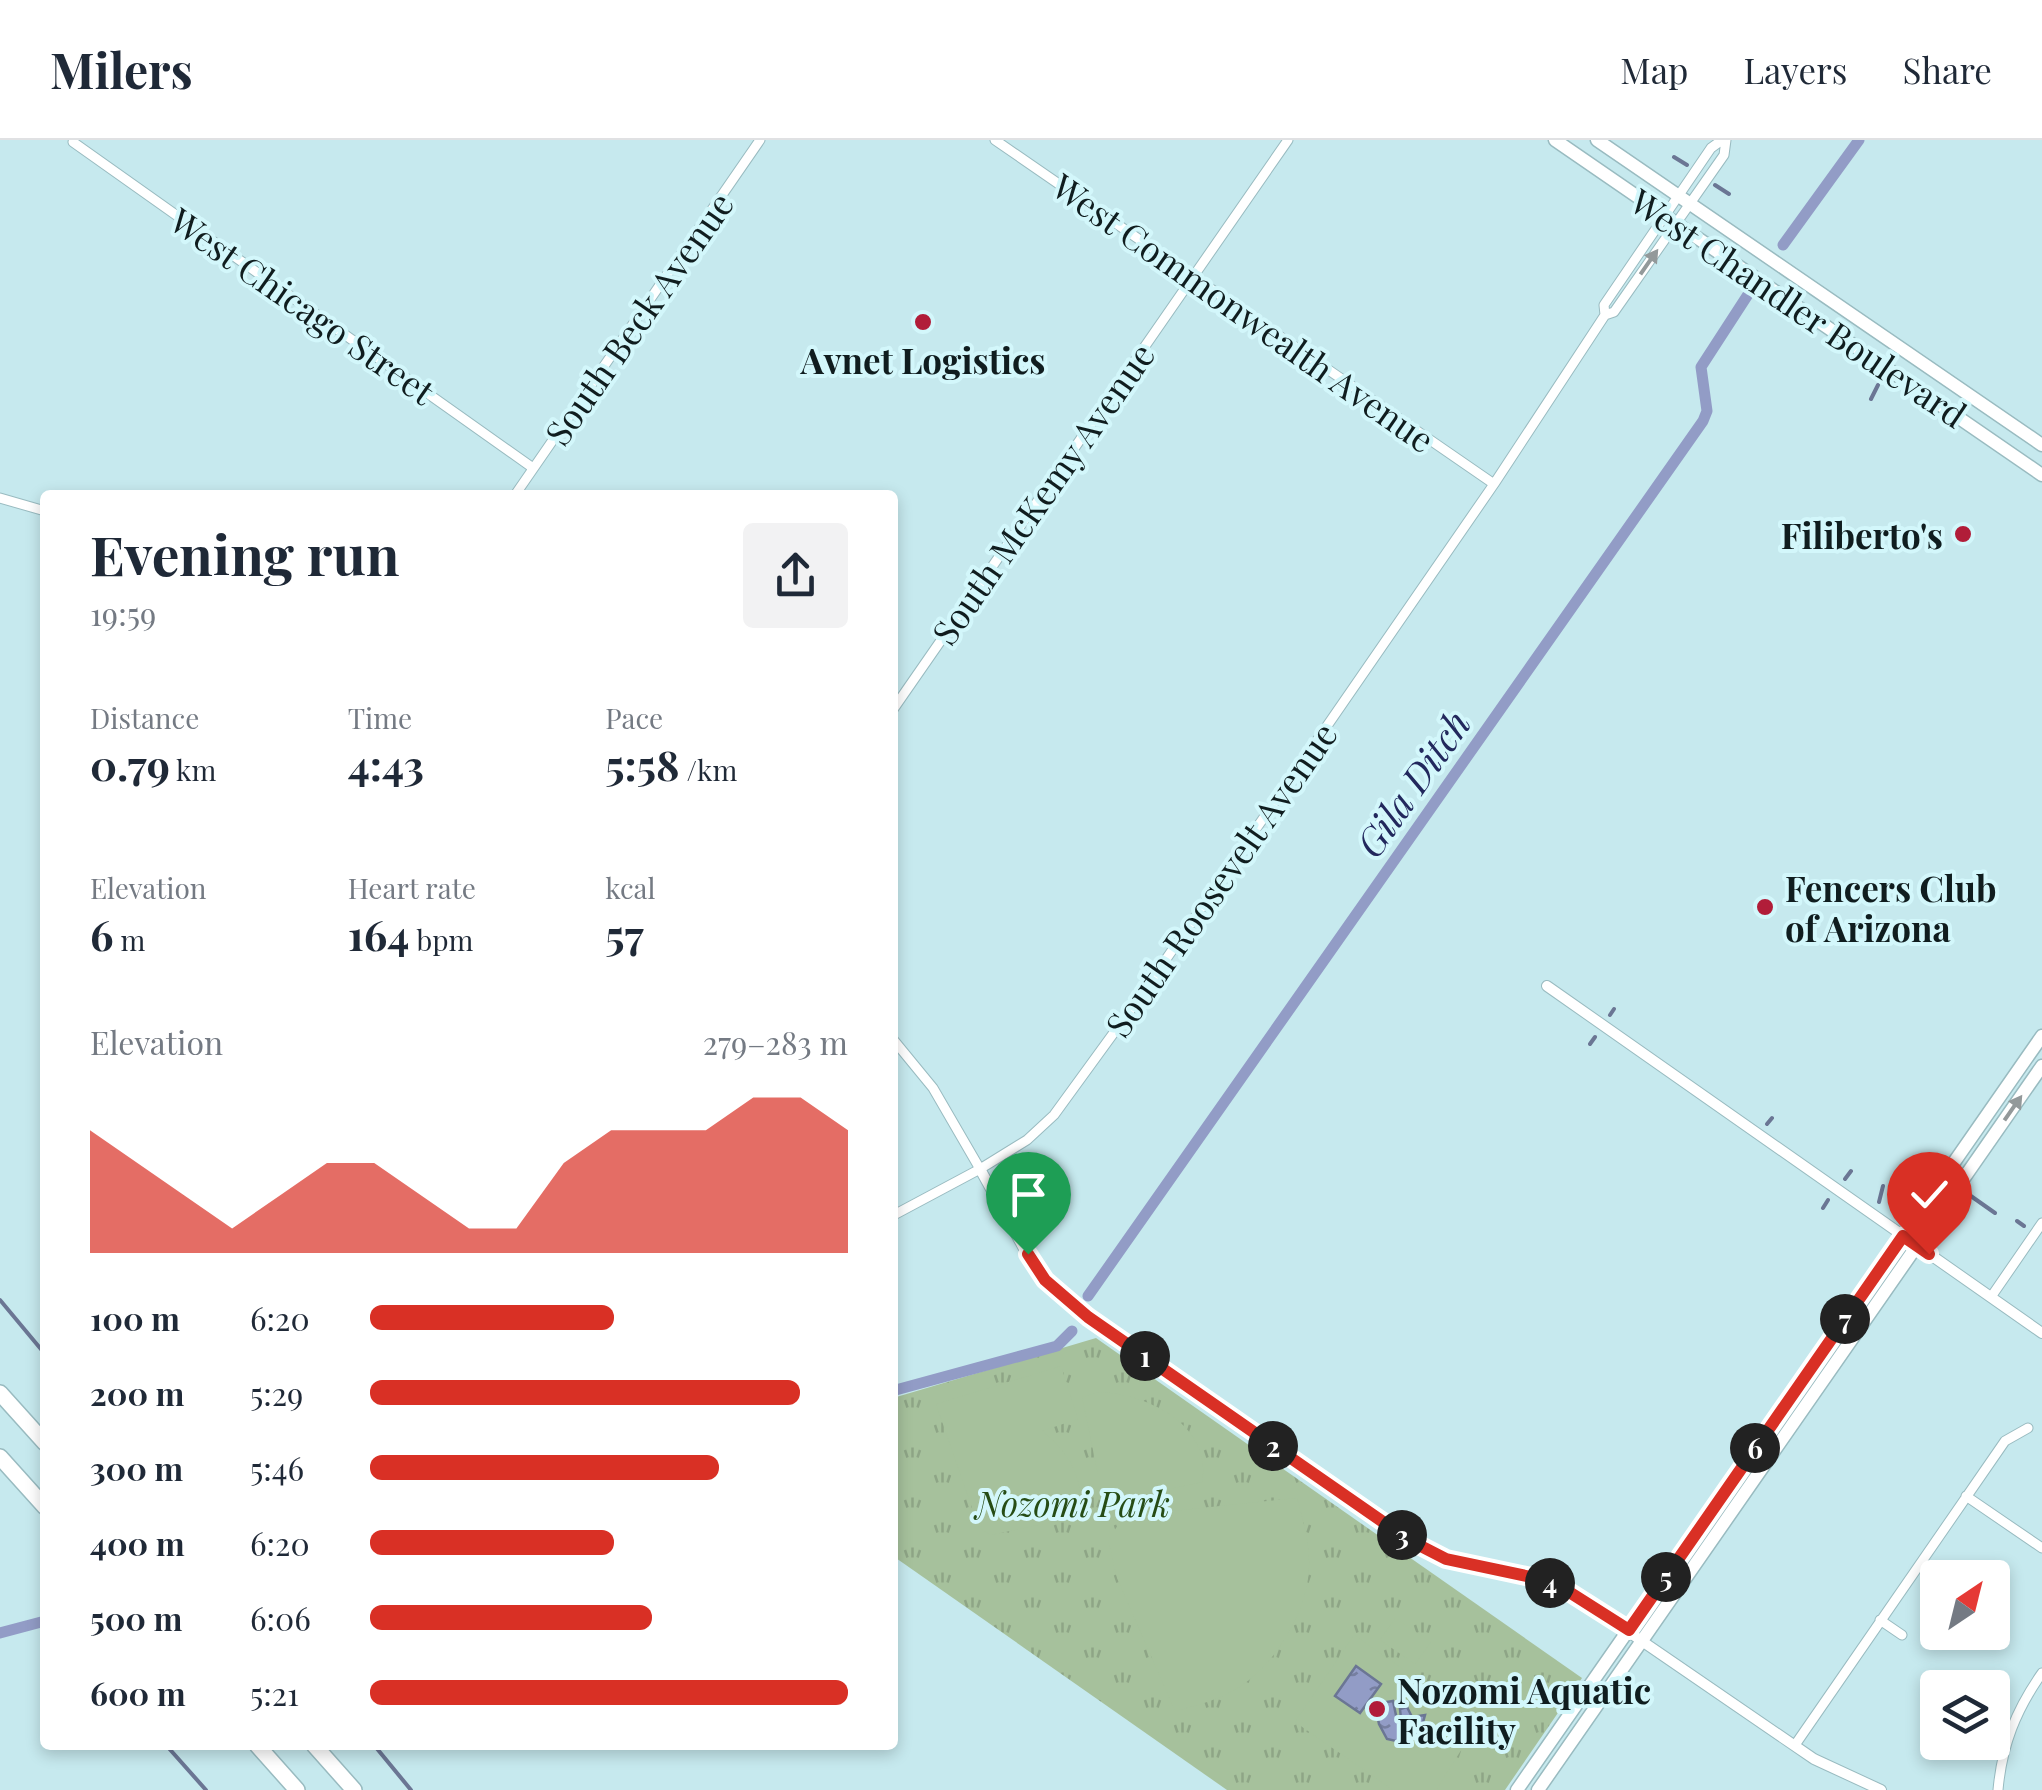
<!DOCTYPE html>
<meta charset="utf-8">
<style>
body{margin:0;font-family:"Playfair Display",serif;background:#f2f2f3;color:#1f2937;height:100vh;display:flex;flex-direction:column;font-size:38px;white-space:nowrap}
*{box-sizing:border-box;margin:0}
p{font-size:32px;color:#747a83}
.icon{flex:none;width:55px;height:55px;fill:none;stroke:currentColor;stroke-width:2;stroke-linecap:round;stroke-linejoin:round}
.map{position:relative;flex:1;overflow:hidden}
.details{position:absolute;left:40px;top:350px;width:858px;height:1260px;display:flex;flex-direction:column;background:#fff;border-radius:10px;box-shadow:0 5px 15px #0003}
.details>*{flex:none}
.needle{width:65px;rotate:35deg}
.fabs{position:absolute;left:1920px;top:1420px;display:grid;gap:20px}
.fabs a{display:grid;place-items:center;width:90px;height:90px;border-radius:10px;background:#fff;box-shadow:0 5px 15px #0003;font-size:50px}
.pin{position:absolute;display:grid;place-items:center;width:85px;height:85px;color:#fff;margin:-102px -42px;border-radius:50% 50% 50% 0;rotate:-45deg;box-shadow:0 0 10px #0007}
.pin .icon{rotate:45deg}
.km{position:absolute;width:50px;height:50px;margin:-25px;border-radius:50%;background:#222;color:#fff;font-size:28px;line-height:50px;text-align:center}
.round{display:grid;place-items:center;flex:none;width:105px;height:105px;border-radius:10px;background:#f2f2f3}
.summary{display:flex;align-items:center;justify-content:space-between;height:170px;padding:0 50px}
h1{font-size:55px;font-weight:700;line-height:75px}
.stats{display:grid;grid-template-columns:repeat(3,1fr);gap:15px;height:170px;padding:10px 50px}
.stats div{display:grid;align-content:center}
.stats b{font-size:42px;font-weight:700}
.stats small{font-size:28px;font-weight:400}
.stats p{font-size:28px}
.chart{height:280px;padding:20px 50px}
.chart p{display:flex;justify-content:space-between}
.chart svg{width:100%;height:180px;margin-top:10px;fill:#d93025;opacity:.7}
ul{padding:0 50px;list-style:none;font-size:32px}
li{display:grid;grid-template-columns:160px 120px 1fr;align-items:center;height:75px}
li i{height:25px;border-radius:12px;background:#d93025}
header{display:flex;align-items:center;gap:60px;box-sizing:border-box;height:140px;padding:0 50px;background:#fff;border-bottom:2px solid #e0e1e3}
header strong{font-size:48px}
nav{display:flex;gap:55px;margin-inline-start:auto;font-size:35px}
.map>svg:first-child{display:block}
</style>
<header>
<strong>Milers</strong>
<nav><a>Map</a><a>Layers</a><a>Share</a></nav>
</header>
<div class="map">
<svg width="2042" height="1650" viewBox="0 0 2042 1650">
<defs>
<pattern id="grass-tufts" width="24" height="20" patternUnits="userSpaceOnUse" patternTransform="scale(2.5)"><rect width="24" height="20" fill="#a6c19c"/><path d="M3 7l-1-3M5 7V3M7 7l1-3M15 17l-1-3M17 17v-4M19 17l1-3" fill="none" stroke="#8ea586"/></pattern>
<pattern id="water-ripples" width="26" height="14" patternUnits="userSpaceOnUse" patternTransform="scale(2.5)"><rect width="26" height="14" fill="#929cc6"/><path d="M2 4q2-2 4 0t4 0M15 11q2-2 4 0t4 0" fill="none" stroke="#767fa0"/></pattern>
</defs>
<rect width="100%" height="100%" fill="#c6e9ee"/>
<path fill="url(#grass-tufts)" d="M1096,1198L1582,1538L1505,1650H1227L893,1416V1258Z"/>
<path fill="#a6c19c" d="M1061,1226L1078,1279L1042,1291C1071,1314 1083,1337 1081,1376L991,1395L979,1388L936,1264Z
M1100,1252C1147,1254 1213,1285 1202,1342L1114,1361L1102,1354L1082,1257Z
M1297,1358C1303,1380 1310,1403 1309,1427C1308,1470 1277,1522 1241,1546C1222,1559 1198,1565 1175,1571L1117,1438L1108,1400L1120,1382L1163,1372Z
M1395,1478L1431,1502L1415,1524L1380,1500Z
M1354,1495L1453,1564L1447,1575L1472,1593L1436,1650H1393L1295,1582Z"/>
<path fill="url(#water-ripples)" stroke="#6b7694" stroke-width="2.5" d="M1356,1526L1381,1544L1360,1573L1335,1556Z
M1393,1561L1397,1580L1401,1579L1400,1569L1407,1567L1412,1577L1425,1575L1420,1593L1405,1603L1387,1599L1379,1584L1375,1564Z"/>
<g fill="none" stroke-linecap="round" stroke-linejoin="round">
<path stroke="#6b7694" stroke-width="4" d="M1674,17L1687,25
M1715,45L1729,54
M1871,259L1878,245
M1610,875L1614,869
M1590,904L1595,897
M1767,984L1772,978
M1903,1030L1919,1041
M1845,1039L1851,1031
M1968,1054L1995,1073
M1879,1062L1883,1046
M1823,1068L1828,1060
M2017,1081L2024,1086
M0,1160L45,1214
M166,1605L206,1650
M374,1605L411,1650"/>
<path stroke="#929cc6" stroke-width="11" d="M1783,105L1859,0
M1088,1156L1703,281L1707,271L1701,227L1749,153
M892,1251L1057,1206L1072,1191
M0,1493L45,1481"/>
<g stroke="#99bbc0" stroke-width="11">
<path id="minor" d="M995,0L1494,344
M73,2L533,328
M1605,175L1604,165L1711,8L1722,0
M515,355L760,0
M0,358L45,371
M892,571L1288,0
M892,898L933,948L980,1029
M892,1076L980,1029L1027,1000L1054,975L1142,854L1494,344L1605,175L1614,172L1724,15L1726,0
M1991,1157L2042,1083
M1966,1356L2042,1408
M1880,1480L1902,1495
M1795,1605L2005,1301L2028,1288
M1998,1650C2002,1605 2016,1570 2042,1533"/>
</g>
<g stroke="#99bbc0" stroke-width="12">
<path id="tertiary" d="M1547,846L2042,1193
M980,1029L1027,1114L1063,1158L1409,1400L1467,1426L1531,1437L1566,1449L1814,1619L1881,1650"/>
</g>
<g stroke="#99bbc0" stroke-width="15">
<path id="secondary" d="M1555,0L2042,335
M1597,0L2042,305
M1517,1650L2042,896
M1538,1650L2042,926"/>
</g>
<g stroke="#99bbc0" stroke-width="18">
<path id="motorway" d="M0,1253L45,1303
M0,1317L45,1367
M257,1605L297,1650
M314,1605L354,1650"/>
</g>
<use href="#minor" stroke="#fff" stroke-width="9"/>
<use href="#tertiary" stroke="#fff" stroke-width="10"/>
<use href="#secondary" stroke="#fff" stroke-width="12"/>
<use href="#motorway" stroke="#fff" stroke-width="15"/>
</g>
<defs><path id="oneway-solid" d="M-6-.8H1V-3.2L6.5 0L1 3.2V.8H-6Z" transform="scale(2.5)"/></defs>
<g fill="#93999a">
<use href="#oneway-solid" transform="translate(1649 122) rotate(-55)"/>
<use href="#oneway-solid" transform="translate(2013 968) rotate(-55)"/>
</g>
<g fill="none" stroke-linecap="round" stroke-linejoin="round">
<g stroke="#fff" stroke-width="20">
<path id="route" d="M1028,1114L1045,1140L1088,1177L1409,1400L1446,1419L1531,1437L1566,1450L1629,1490L1903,1096L1929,1114"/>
</g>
<use href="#route" stroke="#d93025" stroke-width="12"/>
</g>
<g fill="#b11d39" stroke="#d3f7fb" stroke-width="4">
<circle cx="923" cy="182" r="10"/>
<circle cx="1963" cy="394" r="10"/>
<circle cx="1765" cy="767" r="10"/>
<circle cx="1377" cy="1569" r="10"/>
</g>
<g text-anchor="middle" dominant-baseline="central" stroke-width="8" stroke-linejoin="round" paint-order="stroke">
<g font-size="35" fill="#101d1f" stroke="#d3f7fb">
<text transform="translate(303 165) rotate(35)">West Chicago Street</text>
<text transform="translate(1799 167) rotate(34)">West Chandler Boulevard</text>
<text transform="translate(1244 172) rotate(35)">West Commonwealth Avenue</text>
<text transform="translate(638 178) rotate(-55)">South Beck Avenue</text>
<text transform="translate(1042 353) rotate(-55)">South McKemy Avenue</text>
<text transform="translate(1220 739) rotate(-55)">South Roosevelt Avenue</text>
</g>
<g font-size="35" font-weight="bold" fill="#101d1f" stroke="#d3f7fb" text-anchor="start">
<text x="923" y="219" text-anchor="middle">Avnet Logistics</text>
<text x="1943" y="394" text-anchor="end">Filiberto's</text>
<text x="1785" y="747">Fencers Club<tspan x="1785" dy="40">of Arizona</tspan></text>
<text x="1397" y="1549">Nozomi Aquatic<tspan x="1397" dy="40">Facility</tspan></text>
</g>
<g font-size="35" font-style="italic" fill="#264c15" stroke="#d3f7fb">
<text x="1073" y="1362">Nozomi Park</text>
</g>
<g font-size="38" font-style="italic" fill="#22285d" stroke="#d3f7fb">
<text transform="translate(1412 643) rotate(-55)">Gila Ditch</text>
</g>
</g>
</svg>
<div class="fabs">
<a><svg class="needle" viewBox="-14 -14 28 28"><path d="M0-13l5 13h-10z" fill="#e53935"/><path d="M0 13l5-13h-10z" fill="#747a83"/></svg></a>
<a><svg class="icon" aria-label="layers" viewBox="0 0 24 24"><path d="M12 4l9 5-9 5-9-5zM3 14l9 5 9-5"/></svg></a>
</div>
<div class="pin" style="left:1028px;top:1114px;background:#1e9e55"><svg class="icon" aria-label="arrive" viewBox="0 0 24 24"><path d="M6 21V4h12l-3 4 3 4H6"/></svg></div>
<div class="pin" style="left:1929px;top:1114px;background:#d93025"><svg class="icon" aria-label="check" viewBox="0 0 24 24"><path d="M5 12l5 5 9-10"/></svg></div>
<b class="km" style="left:1145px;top:1216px">1</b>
<b class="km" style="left:1273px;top:1306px">2</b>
<b class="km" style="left:1402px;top:1395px">3</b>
<b class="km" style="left:1550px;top:1443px">4</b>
<b class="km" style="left:1666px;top:1437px">5</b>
<b class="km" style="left:1755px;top:1308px">6</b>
<b class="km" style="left:1845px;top:1179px">7</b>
<section class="details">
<div class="summary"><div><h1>Evening run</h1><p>19:59</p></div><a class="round"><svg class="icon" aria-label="share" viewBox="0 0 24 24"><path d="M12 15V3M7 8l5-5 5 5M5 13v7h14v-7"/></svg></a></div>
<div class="stats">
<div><p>Distance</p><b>0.79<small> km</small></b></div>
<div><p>Time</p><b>4:43</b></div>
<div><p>Pace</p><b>5:58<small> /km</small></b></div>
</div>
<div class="stats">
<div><p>Elevation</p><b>6<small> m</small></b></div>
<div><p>Heart rate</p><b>164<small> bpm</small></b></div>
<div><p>kcal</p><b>57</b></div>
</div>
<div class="chart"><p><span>Elevation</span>279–283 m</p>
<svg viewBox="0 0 160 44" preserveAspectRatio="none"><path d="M0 44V14L10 22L20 30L30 38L40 30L50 22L60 22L70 30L80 38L90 38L100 22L110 14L120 14L130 14L140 6L150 6L160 14V44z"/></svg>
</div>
<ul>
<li><b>100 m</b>6:20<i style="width:51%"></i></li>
<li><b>200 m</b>5:29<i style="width:90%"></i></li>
<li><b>300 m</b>5:46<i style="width:73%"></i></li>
<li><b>400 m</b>6:20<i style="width:51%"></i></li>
<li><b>500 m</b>6:06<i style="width:59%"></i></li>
<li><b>600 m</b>5:21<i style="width:100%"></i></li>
</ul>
</section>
</div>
